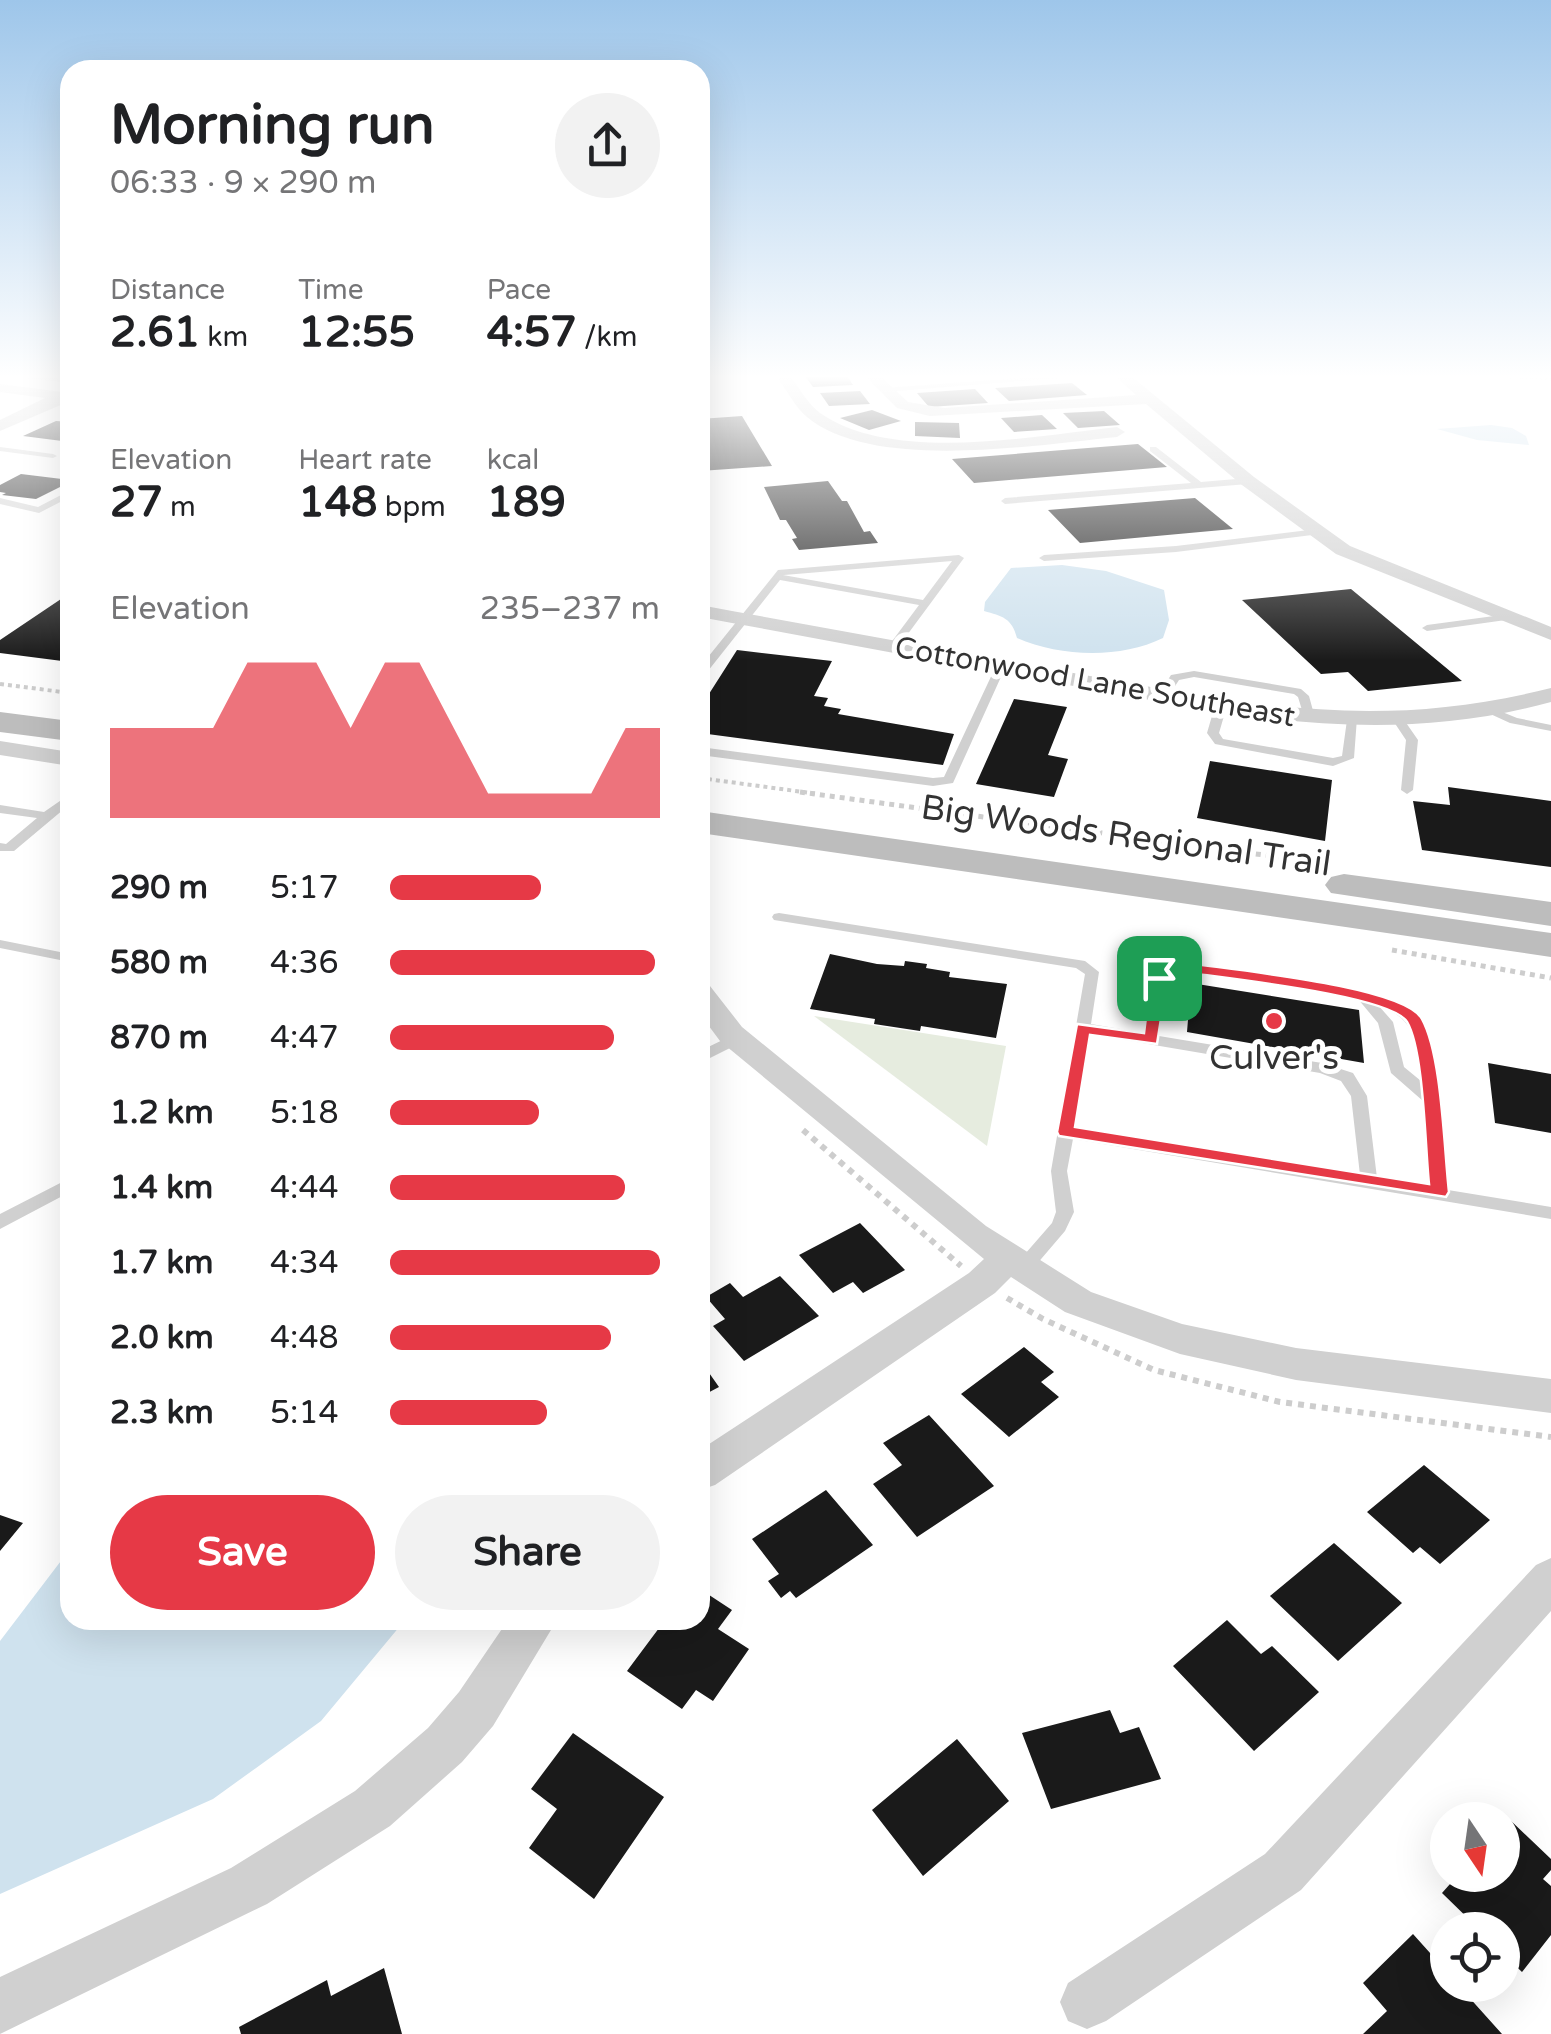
<!DOCTYPE html>
<meta charset="utf-8">
<style>
body{margin:0;font-family:"Varela Round",sans-serif;background:#f2f2f2;color:#202124;height:100vh;display:flex;flex-direction:column;font-size:38px;white-space:nowrap}
*{box-sizing:border-box;margin:0}
p{font-size:32px;color:#757577}
.icon{flex:none;width:55px;height:55px;fill:none;stroke:currentColor;stroke-width:2;stroke-linecap:round;stroke-linejoin:round}
.map{position:relative;flex:1;overflow:hidden}
.sheet{position:absolute;left:60px;top:60px;width:650px;height:1570px;display:flex;flex-direction:column;background:#fff;border-radius:30px;box-shadow:0 10px 40px #0002}
.sheet>*{flex:none}
.needle{width:65px;rotate:167deg}
.tools{position:absolute;left:1430px;top:1802px;display:grid;gap:20px}
.tools a{display:grid;place-items:center;width:90px;height:90px;border-radius:50%;background:#fff;box-shadow:0 10px 40px #0002;font-size:50px}
.pin{position:absolute;display:grid;place-items:center;width:85px;height:85px;color:#fff;margin:-42px;border-radius:20px;box-shadow:0 5px 15px #0006}
.round{display:grid;place-items:center;flex:none;width:105px;height:105px;border-radius:52px;background:#f2f2f2}
.headline{display:flex;align-items:center;justify-content:space-between;height:170px;padding:0 50px}
h1{font-size:55px;font-weight:700;line-height:75px}
.metrics{display:grid;grid-template-columns:repeat(3,1fr);gap:15px;height:170px;padding:10px 50px}
.metrics div{display:grid;align-content:center}
.metrics b{font-size:42px;font-weight:700}
.metrics small{font-size:28px;font-weight:400}
.metrics p{font-size:28px}
.chart{height:280px;padding:20px 50px}
.chart p{display:flex;justify-content:space-between}
.chart svg{width:100%;height:180px;margin-top:10px;fill:#e63946;opacity:.7}
.cta{display:flex;gap:20px;margin-top:auto;padding:20px 50px}
.cta a{flex:1;height:115px;border-radius:60px;background:#e63946;color:#fff;font-size:40px;font-weight:700;line-height:115px;text-align:center}
.cta a+a{background:#f2f2f2;color:#202124}
ul{padding:0 50px;list-style:none;font-size:32px}
li{display:grid;grid-template-columns:160px 120px 1fr;align-items:center;height:75px}
li i{height:25px;border-radius:12px;background:#e63946}
.map>svg:first-child{display:block}
</style>
<div class="map">
<svg width="1551" height="2034" viewBox="0 0 1551 2034">
<rect width="100%" height="100%" fill="#fff"/>
<path fill="#e6ecdf" d="M814,1016L1006,1046L987,1146Z"/>
<path fill="#cfe2ee" d="M1491,425L1512,428L1526,436L1529,445L1477,440L1437,429Z
M1062,565L1106,571L1164,590L1169,620L1163,638C1120,659 1061,657 1017,638C1012,618 1002,616 984,611L985,602L1011,568Z
M70,1549V1620H405L321,1721L213,1799L0,1894V1641Z"/>
<path fill="#1a1a1a" d="M805,376H847L853,385L813,387Z
M1072,383L1087,395L1009,401L995,388Z
M975,389L988,403L929,407L917,393Z
M860,391L870,404L829,406L820,393Z
M872,410L901,421L869,430L840,418Z
M1104,411L1120,425L1078,428L1063,413Z
M1042,415L1057,429L1014,432L1001,418Z
M742,416L772,466L700,471V453L709,448L700,430V419Z
M56,421L70,422V442L23,436Z
M915,422L959,423L960,438L915,436Z
M1138,444L1167,467L974,483L952,459Z
M21,474L70,480V482L36,499L2,495L6,493L0,492V485Z
M828,481L842,501H847L864,532L870,531L878,543L799,550L792,539L797,538L786,520H780L764,487Z
M1195,498L1233,529L1080,543L1048,510Z
M1351,589L1462,681L1368,691L1348,672L1321,674L1242,600Z
M61,599L70,600V662L0,653V640Z
M737,650L832,661L814,696L828,698L824,706L841,709L838,714L954,734L943,765L700,733V708Z
M1014,699L1067,707L1048,755L1068,759L1054,797L976,784Z
M1210,761L1332,780L1325,841L1197,818Z
M1448,787L1551,801V867L1422,850L1413,801L1450,805Z
M830,954L877,964L904,966L905,961L927,964L926,968L950,972L949,977L1007,984L996,1038L921,1026L920,1031L874,1024L875,1019L810,1009Z
M1191,983L1359,1010L1364,1063L1187,1032Z
M1488,1063L1551,1074V1133L1495,1123Z
M860,1223L905,1270L863,1293L853,1282L833,1293L799,1255Z
M780,1276L819,1316L744,1361L713,1326L725,1319L706,1297L730,1283L743,1297Z
M1024,1347L1054,1372L1041,1382L1059,1397L1009,1437L961,1394Z
M700,1360L719,1387L700,1397Z
M929,1415L994,1486L917,1537L873,1484L902,1465L883,1443Z
M1424,1465L1490,1520L1440,1564L1420,1547L1413,1553L1367,1512Z
M826,1490L873,1545L796,1598L790,1591L781,1598L768,1581L779,1574L752,1539Z
M0,1515L23,1523L0,1551Z
M1334,1543L1402,1603L1338,1661L1270,1596Z
M700,1589L732,1610L718,1629L749,1649L713,1701L696,1690L682,1709L627,1671L665,1620H700Z
M1227,1620L1261,1654L1272,1646L1319,1692L1254,1751L1173,1666Z
M1110,1710L1120,1733L1139,1727L1161,1779L1051,1809L1022,1733Z
M573,1733L664,1797L594,1899L529,1848L557,1809L531,1789Z
M957,1739L1009,1801L923,1876L872,1810Z
M1508,1818L1551,1859V1870L1543,1879L1551,1886V1935L1522,1972L1502,1953V1930H1480L1442,1893L1458,1875H1502V1825Z
M1413,1934L1448,1973V1985H1458L1502,2034H1363L1387,2011L1363,1983Z
M384,1968L402,2034H241L239,2027L327,1980L331,1996Z"/>
<g fill="none" stroke-linecap="round" stroke-linejoin="round">
<path stroke="#cdcdcd" stroke-width="2.5" stroke-dasharray="2.5 2.5" stroke-linecap="butt" d="M1490,376L1551,379"/>
<path stroke="#cdcdcd" stroke-width="4" stroke-dasharray="4 4" stroke-linecap="butt" d="M0,684L70,693
M700,778L818,794"/>
<path stroke="#cdcdcd" stroke-width="5" stroke-dasharray="5 5" stroke-linecap="butt" d="M800,792L1330,864
M1392,950L1551,978"/>
<path stroke="#cdcdcd" stroke-width="6" stroke-dasharray="6 6" stroke-linecap="butt" d="M803,1130L961,1266
M1007,1298L1043,1319L1154,1370L1280,1402L1551,1437"/>
<path fill="#d0d0d0" fill-rule="evenodd" d="M21,376L70,379V383L24,378Z
M1050,376L1060,378L884,392L880,390L884,388Z
M65,411H70V415H62Z
M0,447L53,454L57,456L53,458L0,451Z
M1150,447H1156L1201,482L1248,478L1252,481L1248,484L1005,504L1001,501L1005,498L1191,483L1150,451Z
M63,494L67,497L66,499L39,513L0,504V498L38,507Z
M1317,529L1320,530V534L1176,552L1044,561L1039,558L1044,555L1176,546Z
M959,555L964,558L896,650L887,648L919,605L780,580L704,676L700,677V667L778,570ZM952,561L923,600L783,575H784Z
M1509,614L1513,615V619L1427,631L1422,628L1427,625Z
M1000,665L1005,668L953,783L933,786L700,755V747L933,778L944,777L995,668Z
M1194,671L1301,689L1309,696L1315,718L1309,721L1305,720L1298,697L1294,694L1194,677L1179,680L1166,700H1158L1156,698L1171,675Z
M1220,706L1226,709L1219,733L1223,739L1333,758L1342,756L1347,720L1353,717L1357,718L1354,758L1333,766L1215,744L1207,733L1214,709Z
M1490,707L1517,718L1551,725V731L1510,723L1486,712V708Z
M1398,716L1402,717L1418,740L1413,790L1407,794L1401,790L1406,740L1392,719Z
M70,794V804L14,851H0V843L6,844L37,818L0,813V805L44,812Z
M779,913L1085,961L1099,972L1091,1024L1144,1033L1152,978L1181,963L1267,973L1378,995L1403,1004L1418,1014L1426,1029L1436,1073L1448,1190L1551,1207V1219L1073,1139L1067,1171L1074,1212L1065,1231L1030,1272L1024,1274L1018,1272L1015,1267L1018,1262L1052,1223L1056,1212L1051,1171L1085,974L1076,968L774,920L772,917L774,914ZM1183,972L1304,988L1358,999L1378,1023L1391,1073L1423,1101L1431,1187L1377,1178L1367,1096L1353,1073L1322,1063L1159,1036L1166,980ZM1378,1005C1418,1020 1416,1043 1421,1081L1404,1067L1393,1022ZM1089,1034L1320,1073L1341,1081L1351,1096L1360,1175L1074,1128Z
M0,940L70,954V962L0,948Z
M737,1033L742,1034L745,1038L742,1042L700,1063V1051Z
M70,1178V1192L0,1229V1214Z"/>
<path fill="#d0d0d0" fill-rule="evenodd" d="M865,376H880L908,402L944,408L1136,395L1115,376H1131L1254,477L1350,546L1551,627V640L1336,554L1242,485L1146,404L930,416L897,408Z
M781,377H791C800,389 808,404 820,413C893,464 1034,436 1117,427L1125,432L1117,437C1036,445 873,472 807,417C795,407 788,392 779,380Z
M0,384L70,393V401L0,431V420L45,398L0,392Z
M700,605C819,627 938,648 1057,670C1236,702 1369,734 1551,688V702C1377,749 1229,714 1057,683C938,661 819,639 700,617Z
M0,741L70,752V766L0,755Z
M700,984L710,986L742,1027L986,1226L1091,1292L1182,1324L1296,1348L1551,1379V1413L1296,1380L1180,1354L1065,1312L1011,1277L995,1293L715,1485L700,1490V1450L969,1273L984,1259L720,1041L700,1014Z
M1551,1558V1611L1301,1890L1106,2021L1087,2029L1068,2021L1060,2002L1068,1983L1265,1854L1536,1565Z
M508,1620H557L493,1726L462,1762L390,1826L267,1904L0,2034V1977L231,1868L355,1791L428,1728L459,1692Z"/>
<path fill="#bdbdbd" fill-rule="evenodd" d="M0,712L70,721V741L0,732Z
M700,811L1551,933V957L700,833Z
M1344,874L1551,902V926L1331,893L1325,885L1331,877Z"/>
</g>
<linearGradient id="sky" x2="0" y2="1"><stop stop-color="#9ec6ea"/><stop offset="0.57" stop-color="#fff"/><stop offset="1" stop-color="#fff" stop-opacity="0"/></linearGradient>
<rect width="1551" height="661" fill="url(#sky)"/>
<path fill="#e63946" stroke="#fff" stroke-width="2.5" fill-rule="evenodd" d="M1181,962C1223,969 1404,985 1422,1019C1442,1055 1444,1148 1449,1192L1446,1197L1059,1136L1057,1132L1077,1024L1144,1033L1151,978ZM1183,972C1221,978 1391,995 1407,1022C1424,1051 1425,1147 1429,1184L1075,1127L1090,1035L1157,1044L1167,981Z"/>
<circle fill="#e63946" stroke="#fff" stroke-width="4" cx="1274" cy="1021" r="10"/>
<g text-anchor="middle" dominant-baseline="central" stroke-width="10" stroke-linejoin="round" paint-order="stroke">
<g font-size="30" fill="#333" stroke="#fff">
<text transform="translate(1095 682) rotate(10)">Cottonwood Lane Southeast</text>
</g>
<g font-size="35" fill="#333" stroke="#fff">
<text transform="translate(1126 836) rotate(8)">Big Woods Regional Trail</text>
</g>
<g font-size="35" fill="#333" stroke="#fff">
<text x="1274" y="1058">Culver's</text>
</g>
</g>
</svg>
<div class="tools">
<a><svg class="needle" viewBox="-14 -14 28 28"><path d="M0-13l5 13h-10z" fill="#e53935"/><path d="M0 13l5-13h-10z" fill="#757577"/></svg></a>
<a><svg class="icon" aria-label="locate" viewBox="0 0 24 24"><circle cx="12" cy="12" r="6"/><path d="M12 2v4M12 18v4M2 12h4M18 12h4"/></svg></a>
</div>
<div class="pin" style="left:1159px;top:978px;background:#1e9e55"><svg class="icon" aria-label="arrive" viewBox="0 0 24 24"><path d="M6 21V4h12l-3 4 3 4H6"/></svg></div>
<section class="sheet">
<div class="headline"><div><h1>Morning run</h1><p>06:33 · 9 × 290 m</p></div><a class="round"><svg class="icon" aria-label="share" viewBox="0 0 24 24"><path d="M12 15V3M7 8l5-5 5 5M5 13v7h14v-7"/></svg></a></div>
<div class="metrics">
<div><p>Distance</p><b>2.61<small> km</small></b></div>
<div><p>Time</p><b>12:55</b></div>
<div><p>Pace</p><b>4:57<small> /km</small></b></div>
</div>
<div class="metrics">
<div><p>Elevation</p><b>27<small> m</small></b></div>
<div><p>Heart rate</p><b>148<small> bpm</small></b></div>
<div><p>kcal</p><b>189</b></div>
</div>
<div class="chart"><p><span>Elevation</span>235–237 m</p>
<svg viewBox="0 0 160 44" preserveAspectRatio="none"><path d="M0 44V22L10 22L20 22L30 22L40 6L50 6L60 6L70 22L80 6L90 6L100 22L110 38L120 38L130 38L140 38L150 22L160 22V44z"/></svg>
</div>
<ul>
<li><b>290 m</b>5:17<i style="width:56%"></i></li>
<li><b>580 m</b>4:36<i style="width:98%"></i></li>
<li><b>870 m</b>4:47<i style="width:83%"></i></li>
<li><b>1.2 km</b>5:18<i style="width:55%"></i></li>
<li><b>1.4 km</b>4:44<i style="width:87%"></i></li>
<li><b>1.7 km</b>4:34<i style="width:100%"></i></li>
<li><b>2.0 km</b>4:48<i style="width:82%"></i></li>
<li><b>2.3 km</b>5:14<i style="width:58%"></i></li>
</ul>
<div class="cta"><a>Save</a><a>Share</a></div>
</section>
</div>
